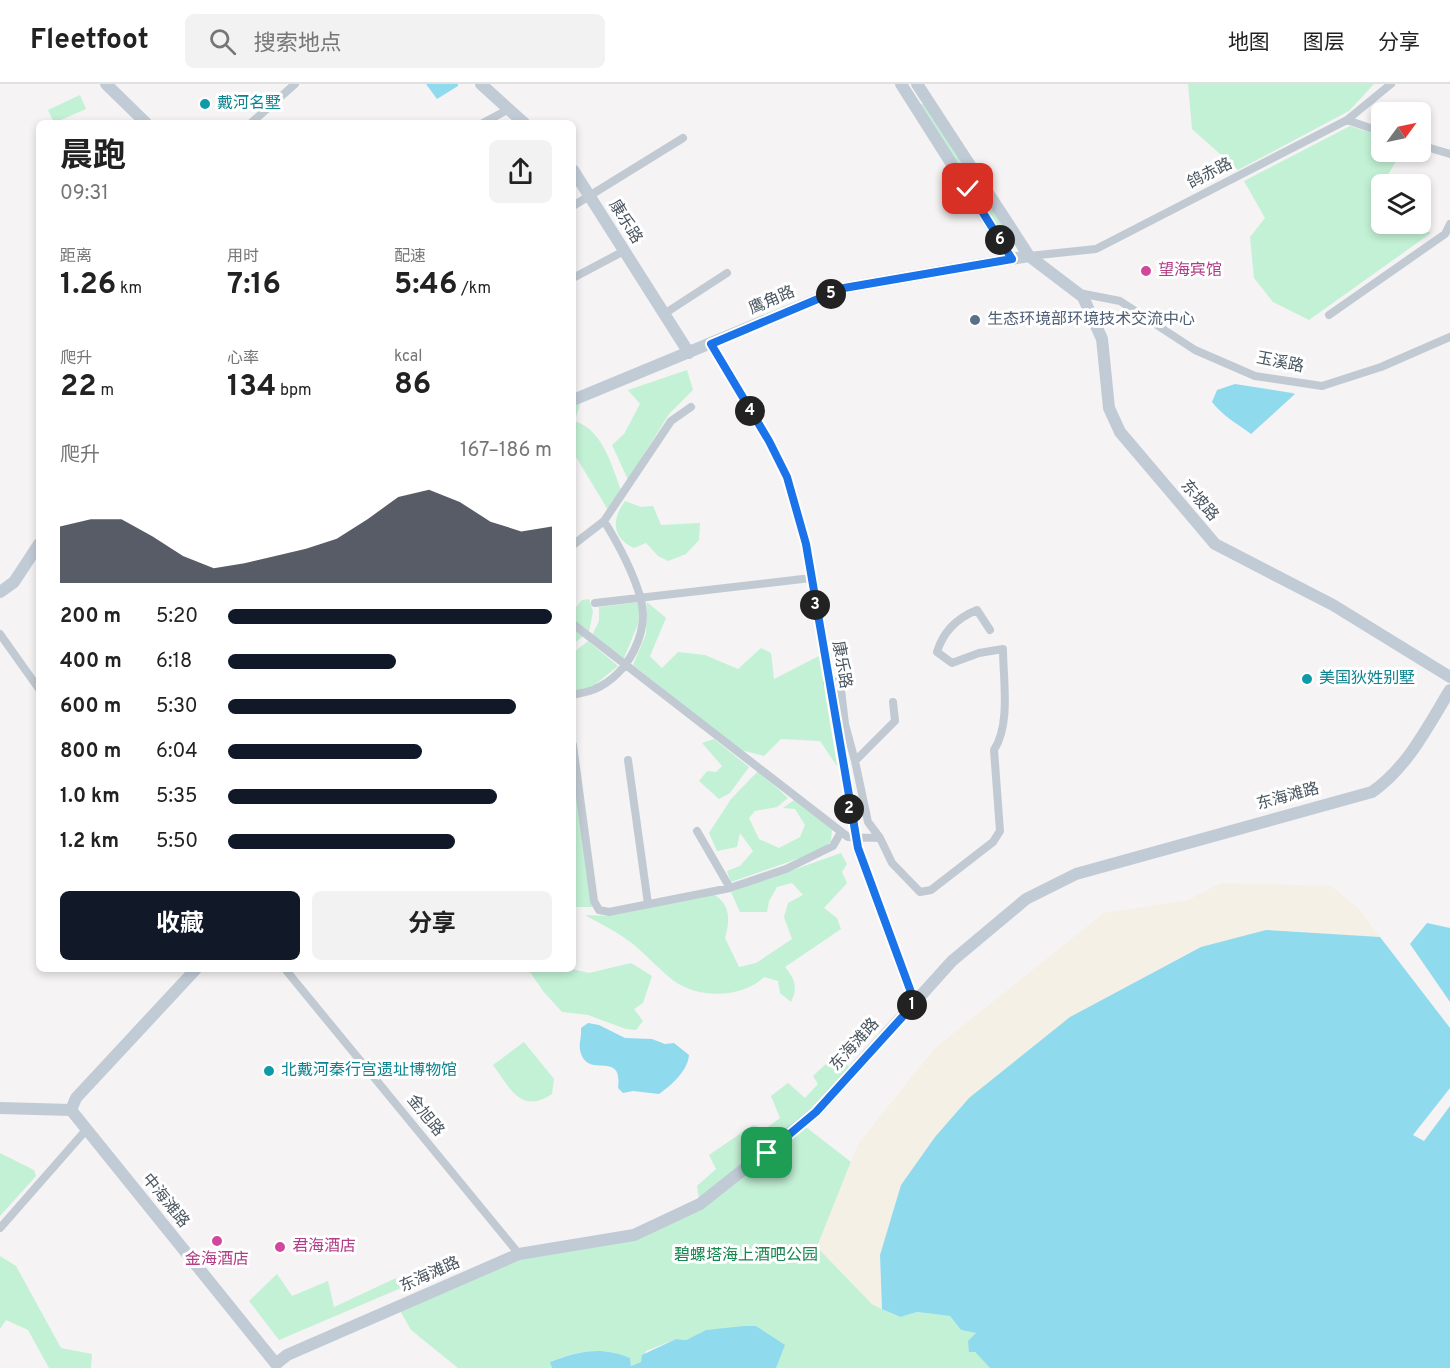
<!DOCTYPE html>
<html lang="zh">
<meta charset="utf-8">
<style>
body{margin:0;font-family:Overpass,"Noto Sans SC",sans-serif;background:#f2f2f2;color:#222;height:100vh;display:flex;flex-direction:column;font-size:22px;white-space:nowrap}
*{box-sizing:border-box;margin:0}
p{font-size:20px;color:#767676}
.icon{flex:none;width:33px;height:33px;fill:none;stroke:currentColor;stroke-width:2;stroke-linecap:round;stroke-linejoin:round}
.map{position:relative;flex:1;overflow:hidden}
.panel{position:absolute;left:36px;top:36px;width:540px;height:852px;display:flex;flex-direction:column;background:#fff;border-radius:9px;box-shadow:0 3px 9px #0003}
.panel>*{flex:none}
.needle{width:39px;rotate:57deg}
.controls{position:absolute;left:1371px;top:18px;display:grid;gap:12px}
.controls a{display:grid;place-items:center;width:60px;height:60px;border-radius:9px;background:#fff;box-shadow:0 3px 9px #0003;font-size:30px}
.pin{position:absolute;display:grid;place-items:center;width:51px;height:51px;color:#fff;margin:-26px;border-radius:12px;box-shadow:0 3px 9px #0006}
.km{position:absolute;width:30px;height:30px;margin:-15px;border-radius:50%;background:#222;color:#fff;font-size:16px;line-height:30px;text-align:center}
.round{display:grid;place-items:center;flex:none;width:63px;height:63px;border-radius:9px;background:#f2f2f2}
.overview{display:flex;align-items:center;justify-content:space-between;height:102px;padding:0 24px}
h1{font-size:33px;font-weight:700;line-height:45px}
.figures{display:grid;grid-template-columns:repeat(3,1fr);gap:9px;height:102px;padding:6px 24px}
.figures div{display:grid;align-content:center}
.figures b{font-size:30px;font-weight:700}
.figures small{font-size:16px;font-weight:400}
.figures p{font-size:16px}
.chart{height:168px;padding:12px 24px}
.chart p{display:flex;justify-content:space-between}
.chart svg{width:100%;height:108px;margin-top:6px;fill:#111827;opacity:.7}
.cta{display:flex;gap:12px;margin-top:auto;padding:12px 24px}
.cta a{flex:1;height:69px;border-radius:9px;background:#111827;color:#fff;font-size:24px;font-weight:700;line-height:69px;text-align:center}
.cta a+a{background:#f2f2f2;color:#222}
ul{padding:0 24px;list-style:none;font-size:20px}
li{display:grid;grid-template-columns:96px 72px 1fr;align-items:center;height:45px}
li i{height:15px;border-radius:8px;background:#111827}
header{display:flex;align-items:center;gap:36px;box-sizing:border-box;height:84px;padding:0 30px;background:#fff;border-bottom:2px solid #e0e0e0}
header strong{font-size:28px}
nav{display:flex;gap:33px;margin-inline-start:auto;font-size:21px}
.search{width:420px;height:54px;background:#f2f2f2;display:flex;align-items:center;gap:15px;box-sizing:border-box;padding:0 21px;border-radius:9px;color:#767676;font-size:22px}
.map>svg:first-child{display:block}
</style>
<header>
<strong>Fleetfoot</strong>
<div class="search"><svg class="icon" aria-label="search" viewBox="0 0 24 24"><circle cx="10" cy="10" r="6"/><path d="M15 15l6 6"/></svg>搜索地点</div>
<nav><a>地图</a><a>图层</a><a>分享</a></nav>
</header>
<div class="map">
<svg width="1450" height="1284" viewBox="0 0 1450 1284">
<rect width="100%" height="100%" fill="#f5f3f3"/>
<path fill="#c3f1d5" d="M1188,0H1374L1349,27L1238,86L1192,45Z
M80,11L86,25L54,39L48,26Z
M924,19L970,93L966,96L919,22Z
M1350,42L1381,52L1382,68H1402L1382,100V140H1412L1431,149L1309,236L1273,218L1254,194L1250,153L1265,134L1244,97Z
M978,101L1011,153L1007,155L972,104Z
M687,286L693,306L669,330L628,396L612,361L624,350L640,320L628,306Z
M580,320L575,337C603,347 611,380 621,406L608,426L573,368V322Z
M625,417L641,423L653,422L661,441L700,439L699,456L686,470L668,477L658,472L646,459L634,464C611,454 612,434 625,417Z
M589,515L593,527L589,548L573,560L574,526L582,516Z
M640,518L638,540L624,574L592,551L599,537V523Z
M647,518L666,534L650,572L662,584L678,568L705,571L738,585L761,564L771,569L774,595L819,572L837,682L820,657L781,655L764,672L741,666L633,581L646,550Z
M588,557L618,582L592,603L573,608V569Z
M714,655L749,683L730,709L719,715L699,697L707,687L716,688L722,682L702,659Z
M573,678L592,823H573Z
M758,687L788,714L777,723L755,727L749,734L759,755L779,764L800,753L805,741L795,725L783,724L794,716L832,745L831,758L814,769L731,798L727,787L740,782L753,767L740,749L737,763L717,767L709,749L731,715Z
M841,769L847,780L842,788L847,799L824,824L837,834L841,845L785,883C795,895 798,903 791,918L780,909L778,897L764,893C743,914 699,915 674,897C660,886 647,872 633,860C619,849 601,840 585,831L610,832L713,810C731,820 730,837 725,854L739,883L756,879L792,855L784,833L788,819L803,811L792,799L777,803L769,817L767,828H740L731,808Z
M631,879L652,892L643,919L634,925L643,937L636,946L626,945L588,931L562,928L543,907L528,885H572L589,889Z
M524,958L554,995L552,1010C521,1031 510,1004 493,981Z
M837,976L852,984L806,1029L699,1115L697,1102L716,1085L709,1071L753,1041L765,1045L780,1034L771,1012L788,999L805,1014L818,1000L813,992L829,977Z
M802,1040L851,1078L817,1163L872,1220L899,1233L917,1228L950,1232L961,1246L977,1249L975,1268L990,1284H776L777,1279L756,1242L706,1246L686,1256L676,1255L646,1267L641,1278L631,1282L630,1274C601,1262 579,1267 551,1277L552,1284H458L411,1246L398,1223L519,1170L634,1151L712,1111Z
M0,1069L34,1086L36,1092L0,1132Z
M0,1172L16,1182L61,1264L92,1270L91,1284H49L28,1246L6,1236L0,1245Z
M277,1190L292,1212L328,1197L334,1223L396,1194L401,1197V1204L279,1256L249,1217Z"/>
<path fill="#f5f0e5" d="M1221,799L1331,802L1359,825L1380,853L1325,850L1201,863L1070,933L935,1053L901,1101L880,1171L882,1225L872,1220L817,1163L858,1060L935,964L1104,829L1188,816Z"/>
<path fill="#90daee" d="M426,0H458V2L437,15Z
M1235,300L1292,309L1295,310L1251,350C1236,339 1223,332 1212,318L1217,306Z
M1427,839L1450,844V918L1410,860Z
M1266,846L1380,853L1450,944V1004L1413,1051L1424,1057L1450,1022V1284H990L975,1268H969L968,1257L976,1249L961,1246L950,1232L917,1228L900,1233L882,1225L880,1171L901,1101L935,1053L969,1014L1070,933L1201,863Z
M588,939L599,941L625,954L652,955L665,960L674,959L689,971C688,986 672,1001 659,1010L633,1007L623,1009L618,1004C623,967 592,993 582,972C577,962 582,954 581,944Z
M744,1242H756L785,1261L776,1284H552L550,1278C579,1267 601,1262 630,1274L631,1282L641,1278L642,1271L676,1255L686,1256L706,1246Z"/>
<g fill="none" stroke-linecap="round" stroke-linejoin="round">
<path stroke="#c1cad2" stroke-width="8" d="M1347,36L1382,48
M251,39L295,0
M483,39L509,25
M1420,61L1450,70
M573,122L683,54
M1029,172L1096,165L1347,36L1391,0
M573,194L624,167
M1079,209L1120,217L1195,266L1255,292L1322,302L1381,283L1450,253
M664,230L727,189
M1329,231L1445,150L1450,140
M711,260L769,357L787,393L805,460L858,764L915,919
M573,461L604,437L671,337L691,323
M595,519L811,494
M573,540L848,753L880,754L892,779L920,808L931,806L993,758L1000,747L994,666C1011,640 1003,595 1003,565L979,569L952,579L937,568C943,548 957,534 977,526L990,546
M0,550L39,605
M827,599L840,597L845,640L855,677
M573,611C580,609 589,608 595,605C628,591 651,547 640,512C632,486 619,461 604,437
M573,661L594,817L599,826L609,828L730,804L786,785L833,762L841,748
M628,676L648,820
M697,747L730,804
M880,754L868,738L855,677L895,637L893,618
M285,885L519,1170
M0,1144L86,1046"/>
<path stroke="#c1cbd6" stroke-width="12" d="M106,0L146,39
M481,0L524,39
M901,0L1012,175
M917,0L1029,172L1083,213L1102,255L1109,324L1120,348L1215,460L1333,521L1450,593
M573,86L689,269
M573,316L844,204L1029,172
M0,508L14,498L39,460
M0,1024L71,1026L276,1280L287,1271L519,1170L634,1151L700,1120L816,1028L952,877L1026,815L1076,790L1372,708C1408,683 1428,642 1450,606
M71,1026L76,1014L196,885"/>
</g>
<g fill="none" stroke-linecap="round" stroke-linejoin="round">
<g stroke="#fff" stroke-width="12">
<path id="route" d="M767,1069L816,1028L915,919L858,764L806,460L787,393L769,357L711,260L844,204L1012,175L968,105"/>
</g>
<use href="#route" stroke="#1a73e8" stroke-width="8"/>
</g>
<g fill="#0f9aa8" stroke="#fff" stroke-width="2">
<circle cx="205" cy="20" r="6"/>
<circle cx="1307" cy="595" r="6"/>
<circle cx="269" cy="987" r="6"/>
</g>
<g fill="#d1479c" stroke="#fff" stroke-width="2">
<circle cx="1146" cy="187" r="6"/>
<circle cx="217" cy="1157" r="6"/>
<circle cx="280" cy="1163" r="6"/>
</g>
<circle fill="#5c6f8a" stroke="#fff" stroke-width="2" cx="975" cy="236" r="6"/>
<g text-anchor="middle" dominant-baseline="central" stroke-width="6" stroke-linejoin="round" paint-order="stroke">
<g font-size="16" fill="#0d838f" stroke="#fff" text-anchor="start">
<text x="217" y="20">戴河名墅</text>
<text x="1319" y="595">美国狄姓别墅</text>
<text x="281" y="987">北戴河秦行宫遗址博物馆</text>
</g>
<g font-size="16" fill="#4a5661" stroke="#fff">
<text transform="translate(1210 90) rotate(-27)">鸽赤路</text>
<text transform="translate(625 138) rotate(58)">康乐路</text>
<text transform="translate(772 217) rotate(-23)">鹰角路</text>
<text transform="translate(1280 279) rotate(11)">玉溪路</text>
<text transform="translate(1199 417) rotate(49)">东坡路</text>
<text transform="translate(841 581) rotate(80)">康乐路</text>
<text transform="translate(1288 713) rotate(-15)">东海滩路</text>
<text transform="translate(855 961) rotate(-48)">东海滩路</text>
<text transform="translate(425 1032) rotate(51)">金旭路</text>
<text transform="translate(165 1117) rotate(51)">中海滩路</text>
<text transform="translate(430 1191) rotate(-24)">东海滩路</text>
</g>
<g font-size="16" fill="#b23c85" stroke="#fff" text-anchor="start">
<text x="1158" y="187">望海宾馆</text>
<text x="292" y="1163">君海酒店</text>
<text x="217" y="1176" text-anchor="middle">金海酒店</text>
</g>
<g font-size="16" fill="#4e5e75" stroke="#fff" text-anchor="start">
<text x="987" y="236">生态环境部环境技术交流中心</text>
</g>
<g font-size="16" fill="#17864f" stroke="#fff">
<text x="746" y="1172">碧螺塔海上酒吧公园</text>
</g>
</g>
</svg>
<div class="controls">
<a><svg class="needle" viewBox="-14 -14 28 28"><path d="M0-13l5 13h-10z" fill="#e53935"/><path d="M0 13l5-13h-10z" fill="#767676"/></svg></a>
<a><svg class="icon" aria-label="layers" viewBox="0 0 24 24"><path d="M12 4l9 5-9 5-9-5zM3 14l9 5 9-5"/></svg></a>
</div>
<div class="pin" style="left:767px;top:1069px;background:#1e9e55"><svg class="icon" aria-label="arrive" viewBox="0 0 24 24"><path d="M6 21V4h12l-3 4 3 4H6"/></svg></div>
<div class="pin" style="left:968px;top:105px;background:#d93025"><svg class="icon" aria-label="check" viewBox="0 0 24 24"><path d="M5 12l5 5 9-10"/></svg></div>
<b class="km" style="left:912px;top:921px">1</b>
<b class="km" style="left:849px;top:725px">2</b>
<b class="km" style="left:815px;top:521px">3</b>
<b class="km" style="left:750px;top:327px">4</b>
<b class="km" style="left:831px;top:210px">5</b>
<b class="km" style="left:1000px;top:156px">6</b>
<section class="panel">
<div class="overview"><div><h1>晨跑</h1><p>09:31</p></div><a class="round"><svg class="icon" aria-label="share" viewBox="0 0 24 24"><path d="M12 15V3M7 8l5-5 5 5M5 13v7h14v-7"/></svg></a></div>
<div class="figures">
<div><p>距离</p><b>1.26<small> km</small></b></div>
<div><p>用时</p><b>7:16</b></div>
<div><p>配速</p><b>5:46<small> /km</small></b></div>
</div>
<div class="figures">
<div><p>爬升</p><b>22<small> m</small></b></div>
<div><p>心率</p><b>134<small> bpm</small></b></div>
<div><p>kcal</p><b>86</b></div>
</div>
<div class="chart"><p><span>爬升</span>167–186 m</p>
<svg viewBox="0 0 160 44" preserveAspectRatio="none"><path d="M0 44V21L10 18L20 18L30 25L40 33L50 38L60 36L70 33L80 30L90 26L100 18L110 9L120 6L130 11L140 19L150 23L160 21V44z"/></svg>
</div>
<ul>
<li><b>200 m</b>5:20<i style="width:100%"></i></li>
<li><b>400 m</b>6:18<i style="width:52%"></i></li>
<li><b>600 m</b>5:30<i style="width:89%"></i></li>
<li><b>800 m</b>6:04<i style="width:60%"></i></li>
<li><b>1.0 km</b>5:35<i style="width:83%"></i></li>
<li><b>1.2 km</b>5:50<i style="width:70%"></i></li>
</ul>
<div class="cta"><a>收藏</a><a>分享</a></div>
</section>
</div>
